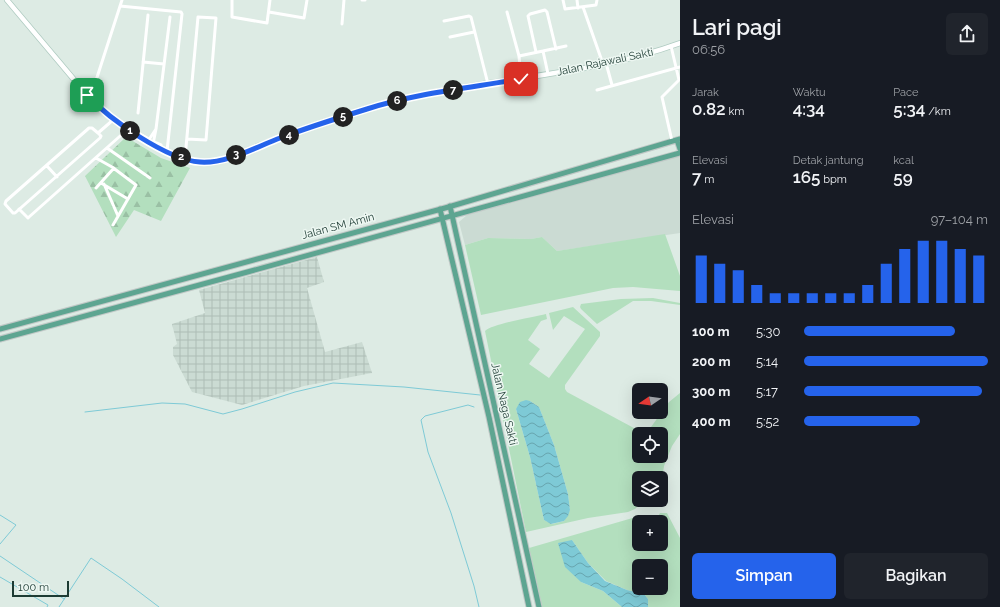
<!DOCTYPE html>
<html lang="id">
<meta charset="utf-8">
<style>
body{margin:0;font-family:Raleway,sans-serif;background:#20242c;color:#f1f3f6;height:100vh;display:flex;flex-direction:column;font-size:15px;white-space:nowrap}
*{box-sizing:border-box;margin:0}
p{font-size:13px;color:#9ea1a6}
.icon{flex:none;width:22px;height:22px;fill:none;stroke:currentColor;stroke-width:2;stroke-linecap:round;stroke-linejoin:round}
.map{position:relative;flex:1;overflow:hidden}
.panel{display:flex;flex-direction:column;background:#171b24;width:320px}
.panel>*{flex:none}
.needle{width:26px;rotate:257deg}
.controls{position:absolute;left:632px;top:383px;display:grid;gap:8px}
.controls a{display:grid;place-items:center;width:36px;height:36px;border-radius:6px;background:#171b24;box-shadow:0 4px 16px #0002;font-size:20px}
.scale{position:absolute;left:12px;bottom:10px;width:57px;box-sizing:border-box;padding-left:4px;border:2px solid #1d3b33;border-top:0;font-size:11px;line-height:14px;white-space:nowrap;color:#1d3b33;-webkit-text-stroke:3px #edf7f2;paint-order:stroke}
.pin{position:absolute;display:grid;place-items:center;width:34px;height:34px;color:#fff;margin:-17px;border-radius:8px;box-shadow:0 2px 6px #0006}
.km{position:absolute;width:20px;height:20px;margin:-10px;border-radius:50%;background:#222;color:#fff;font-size:11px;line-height:20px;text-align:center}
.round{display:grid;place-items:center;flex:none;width:42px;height:42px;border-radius:6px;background:#20242c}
.overview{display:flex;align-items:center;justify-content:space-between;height:68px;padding:0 12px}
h1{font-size:22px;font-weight:600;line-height:30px}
.stats{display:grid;grid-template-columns:repeat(3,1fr);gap:6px;height:68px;padding:4px 12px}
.stats div{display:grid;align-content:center}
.stats b{font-size:17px;font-weight:600}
.stats small{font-size:11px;font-weight:400}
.stats p{font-size:11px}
.chart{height:112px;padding:8px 12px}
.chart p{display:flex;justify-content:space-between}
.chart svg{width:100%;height:72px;margin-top:4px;stroke:#2563eb;stroke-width:6}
.button{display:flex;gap:8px;margin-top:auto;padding:8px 12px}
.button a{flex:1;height:46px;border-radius:6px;background:#2563eb;color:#fff;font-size:16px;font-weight:600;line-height:46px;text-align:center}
.button a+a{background:#20242c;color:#f1f3f6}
ul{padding:0 12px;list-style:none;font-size:13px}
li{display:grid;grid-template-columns:64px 48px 1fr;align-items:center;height:30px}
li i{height:10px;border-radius:5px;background:#2563eb}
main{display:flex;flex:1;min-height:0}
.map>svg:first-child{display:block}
</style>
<main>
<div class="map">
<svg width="680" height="607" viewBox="0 0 680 607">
<defs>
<pattern id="industrial-grid" width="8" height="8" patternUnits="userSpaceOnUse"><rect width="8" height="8" fill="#cbdbd3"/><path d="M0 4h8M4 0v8" fill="none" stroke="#aebdb6"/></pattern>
<pattern id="forest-firs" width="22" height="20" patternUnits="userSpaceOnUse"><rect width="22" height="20" fill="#b3dfbe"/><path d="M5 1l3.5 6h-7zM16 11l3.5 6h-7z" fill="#9ac0a4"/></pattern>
<pattern id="water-waves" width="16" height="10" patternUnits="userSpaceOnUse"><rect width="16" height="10" fill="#7ecad6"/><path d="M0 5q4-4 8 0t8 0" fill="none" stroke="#67a5ae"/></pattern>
</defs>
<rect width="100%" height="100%" fill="#ddebe4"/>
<path fill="#cbdbd3" d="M680,156V233L557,251L542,237L531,239L488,238L465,245L459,222L467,215Z"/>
<path fill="url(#industrial-grid)" d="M317,257L324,282L307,288L325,352L362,342L372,373L304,386L242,405L192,392L173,355V347L177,344L172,324L205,313L199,290Z"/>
<path fill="#b3dfbe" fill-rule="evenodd" d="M665,234L680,276V291L633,287L613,288L481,315L465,245L488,238L531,239L542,237L557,251Z
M653,298L680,303V305L651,301H633L597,324L581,309L580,307L581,304L621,299Z
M573,307L600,332V336L565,385V389L567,392L645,434H639V456H661V434H646L669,402L680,393V434L672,446L664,466L662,480L663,498L657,503L650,500H661V478H639V500H646L641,503L635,509L628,512L588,518L526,532L485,331C492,324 534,317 546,314L547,319L541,321L528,340L540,349L529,364L549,378L585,329L564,316L553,330L549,313ZM530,401L539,407L554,445L568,494L570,510L564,521L552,524L544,520L530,457L516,409Z
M660,513H667L680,538V607H648V599L644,594L627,590L606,581L588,563L572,540L581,582L603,591L622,607H542L529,548L636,517L644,522H639V544H661V522H653L656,520ZM639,566H661V588H639Z"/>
<path fill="url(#forest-firs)" d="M126,137L161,158L190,168L161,221L134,210L116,237L85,176Z"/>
<path fill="url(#water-waves)" d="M526,400L530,401L539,407L554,445L568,494L570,510L568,516L564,521L551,524L544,520L530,457L516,409L520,402Z
M572,540L588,563L605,581L627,590L644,594L648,599V607H622L603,591L581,582L565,567L558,543Z"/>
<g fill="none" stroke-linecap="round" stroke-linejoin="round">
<path stroke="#7ecad6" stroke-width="1" d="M474,407L468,405L425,416L421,420L428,452L451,513L474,586L479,607
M85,412L162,403L185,404L223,414L242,409L295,392L333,383L404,387L480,395
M0,515L16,525L0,544
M0,556L64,599
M0,577L48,605L47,607
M59,607L91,558L122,579L159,607"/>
<g stroke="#afcbc1" stroke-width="6">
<path id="secondary" d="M7,0L87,95C108,119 167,159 200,162C221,164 240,153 260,145C274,140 287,135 301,130C347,114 394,100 442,91C521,76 604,71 680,43"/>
</g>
<g stroke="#c0c8c6" stroke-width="7">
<path id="primary" d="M677,140L680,149
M450,206L539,607
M440,209L489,417L529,607
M0,329L445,208L680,139
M0,339C227,278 453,216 680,153"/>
</g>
<path stroke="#fff" stroke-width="3" d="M232,0V17L267,23L270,0
M362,0H365
M563,0L565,9L596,5L597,0
M577,0L578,8
M120,6L181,12L182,14L167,151
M583,7L603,64
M269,12L304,18L307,0
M507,12L519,56L543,51L548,74
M444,21L469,16L471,17L488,84
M342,24L344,0
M450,37L474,32
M671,46L679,80L662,97L672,141
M543,51L566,46
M536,52L528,16L530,14L545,10L547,12L556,49
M519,56L521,79
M143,62L164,64
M606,63L612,85
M597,90L680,67
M90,99L122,0
M138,113L148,15
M156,129L170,17
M98,133L101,136L100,138L15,213H13L5,204L6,201L89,128H92L98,133L113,120
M138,133L149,139
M148,141L156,129L153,144
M154,142L161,145
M107,148L150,178
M96,158L112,167L136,185L113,225
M185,158L198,17L216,18L206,140L187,139
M47,166L57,177
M101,183L128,199
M104,184L118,216
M96,188L114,168
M19,209L28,218L29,217L128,129"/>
<use href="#secondary" stroke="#fff" stroke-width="4.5"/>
<use href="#primary" stroke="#5da591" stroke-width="5"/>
</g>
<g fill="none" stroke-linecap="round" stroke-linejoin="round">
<g stroke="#fff" stroke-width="8">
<path id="route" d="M87,95C109,119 167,160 200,162C226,164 256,147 280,138C309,127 338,118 367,109C417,93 469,88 521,79"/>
</g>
<use href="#route" stroke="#2563eb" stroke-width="5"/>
</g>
<g text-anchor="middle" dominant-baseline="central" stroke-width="3" stroke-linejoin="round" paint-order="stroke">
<g font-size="11" fill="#1d3b33" stroke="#edf7f2">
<text transform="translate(605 62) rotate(-12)">Jalan Rajawali Sakti</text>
<text transform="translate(338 226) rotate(-15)">Jalan SM Amin</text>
<text transform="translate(504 404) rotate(77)">Jalan Naga Sakti</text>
</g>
</g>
</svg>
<div class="controls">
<a><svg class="needle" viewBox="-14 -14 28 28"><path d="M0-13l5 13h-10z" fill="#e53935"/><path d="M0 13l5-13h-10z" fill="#9ea1a6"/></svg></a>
<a><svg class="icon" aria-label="locate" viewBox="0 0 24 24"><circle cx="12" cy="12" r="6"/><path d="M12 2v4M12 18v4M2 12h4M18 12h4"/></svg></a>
<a><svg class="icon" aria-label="layers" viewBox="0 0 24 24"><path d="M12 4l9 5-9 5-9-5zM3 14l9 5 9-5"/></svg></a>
<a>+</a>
<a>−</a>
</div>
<div class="scale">100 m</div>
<div class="pin" style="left:87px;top:95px;background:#1e9e55"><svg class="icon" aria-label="arrive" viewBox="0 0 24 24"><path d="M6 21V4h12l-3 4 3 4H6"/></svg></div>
<div class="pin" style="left:521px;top:79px;background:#d93025"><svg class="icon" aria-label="check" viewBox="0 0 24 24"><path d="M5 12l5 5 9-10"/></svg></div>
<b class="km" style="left:130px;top:131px">1</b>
<b class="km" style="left:181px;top:157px">2</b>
<b class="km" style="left:236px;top:155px">3</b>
<b class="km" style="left:289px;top:135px">4</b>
<b class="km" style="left:343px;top:117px">5</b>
<b class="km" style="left:397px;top:101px">6</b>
<b class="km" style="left:453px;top:90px">7</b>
</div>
<section class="panel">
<div class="overview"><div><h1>Lari pagi</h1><p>06:56</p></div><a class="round"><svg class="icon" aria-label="share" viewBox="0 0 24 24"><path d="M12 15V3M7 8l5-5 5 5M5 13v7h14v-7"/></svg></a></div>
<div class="stats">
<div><p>Jarak</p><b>0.82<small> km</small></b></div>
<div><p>Waktu</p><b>4:34</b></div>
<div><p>Pace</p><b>5:34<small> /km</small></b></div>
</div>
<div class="stats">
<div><p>Elevasi</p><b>7<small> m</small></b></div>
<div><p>Detak jantung</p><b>165<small> bpm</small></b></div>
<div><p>kcal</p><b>59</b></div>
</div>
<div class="chart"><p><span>Elevasi</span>97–104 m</p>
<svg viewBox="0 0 160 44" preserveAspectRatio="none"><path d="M5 44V15M15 44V20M25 44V24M35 44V33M45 44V38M55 44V38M65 44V38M75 44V38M85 44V38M95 44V33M105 44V20M115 44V11M125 44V6M135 44V6M145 44V11M155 44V15"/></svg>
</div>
<ul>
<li><b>100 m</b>5:30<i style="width:82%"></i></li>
<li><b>200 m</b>5:14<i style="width:100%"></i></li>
<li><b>300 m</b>5:17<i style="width:97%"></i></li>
<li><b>400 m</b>5:52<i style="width:63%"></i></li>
</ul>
<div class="button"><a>Simpan</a><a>Bagikan</a></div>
</section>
</main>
